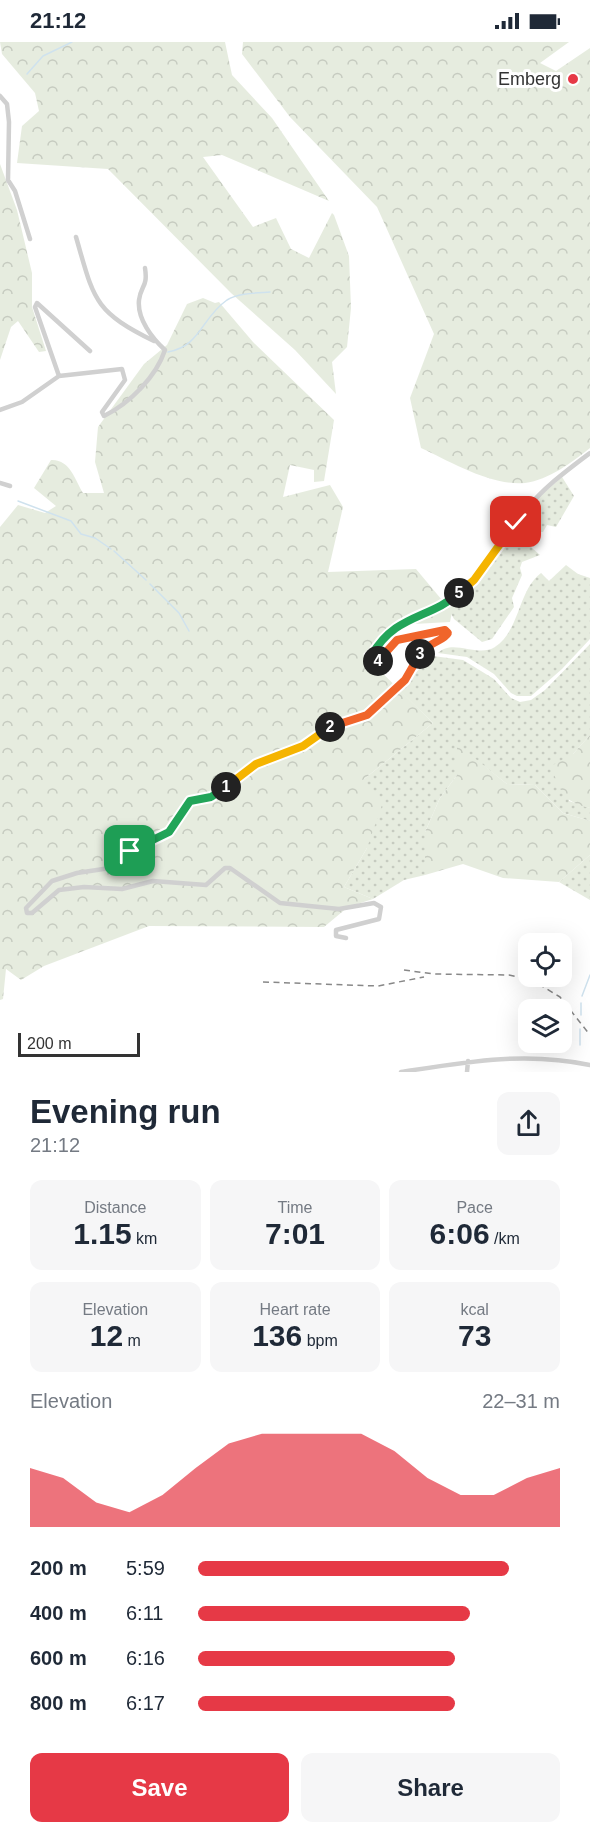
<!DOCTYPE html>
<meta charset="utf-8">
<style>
body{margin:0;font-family:Helvetica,sans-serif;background:#f6f6f7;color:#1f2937;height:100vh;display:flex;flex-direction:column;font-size:22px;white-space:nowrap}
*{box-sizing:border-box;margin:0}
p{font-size:20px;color:#747a83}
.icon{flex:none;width:33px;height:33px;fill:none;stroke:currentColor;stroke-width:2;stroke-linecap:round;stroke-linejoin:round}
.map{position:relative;height:1030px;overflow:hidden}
.drawer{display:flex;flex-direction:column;background:#fff;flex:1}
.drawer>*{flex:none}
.controls{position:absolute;left:518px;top:891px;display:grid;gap:12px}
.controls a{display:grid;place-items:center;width:54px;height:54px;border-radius:12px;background:#fff;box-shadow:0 6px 24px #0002;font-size:30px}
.scale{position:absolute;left:18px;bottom:15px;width:122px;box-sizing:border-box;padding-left:6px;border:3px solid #333;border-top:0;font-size:16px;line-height:21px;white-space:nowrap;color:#333;-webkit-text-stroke:4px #fff;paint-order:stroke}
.pin{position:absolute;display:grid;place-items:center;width:51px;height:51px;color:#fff;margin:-26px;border-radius:12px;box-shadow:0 3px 9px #0006}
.km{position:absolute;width:30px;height:30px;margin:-15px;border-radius:50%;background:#222;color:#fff;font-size:16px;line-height:30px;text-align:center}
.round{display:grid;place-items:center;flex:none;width:63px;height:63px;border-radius:12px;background:#f6f6f7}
.summary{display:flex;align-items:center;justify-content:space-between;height:102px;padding:0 30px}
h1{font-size:33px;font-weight:700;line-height:45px}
.figures{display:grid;grid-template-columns:repeat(3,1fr);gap:9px;height:102px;padding:6px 30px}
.figures div{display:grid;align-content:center;border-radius:12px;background:#f6f6f7;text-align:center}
.figures b{font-size:30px;font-weight:700}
.figures small{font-size:16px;font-weight:400}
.figures p{font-size:16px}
.chart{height:168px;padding:12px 30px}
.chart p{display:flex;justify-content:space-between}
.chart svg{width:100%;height:108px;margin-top:6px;fill:#e63946;opacity:.7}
.primary-button{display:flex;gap:12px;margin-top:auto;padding:12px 30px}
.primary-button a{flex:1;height:69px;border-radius:12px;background:#e63946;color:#fff;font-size:24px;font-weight:700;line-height:69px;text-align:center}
.primary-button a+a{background:#f6f6f7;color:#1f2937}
ul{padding:0 30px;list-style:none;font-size:20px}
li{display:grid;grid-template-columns:96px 72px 1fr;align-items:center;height:45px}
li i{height:15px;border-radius:8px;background:#e63946}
.status{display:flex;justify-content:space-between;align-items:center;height:42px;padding:0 30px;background:#fff;direction:ltr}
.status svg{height:16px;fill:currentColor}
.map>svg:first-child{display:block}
</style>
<div class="status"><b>21:12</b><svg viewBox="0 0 49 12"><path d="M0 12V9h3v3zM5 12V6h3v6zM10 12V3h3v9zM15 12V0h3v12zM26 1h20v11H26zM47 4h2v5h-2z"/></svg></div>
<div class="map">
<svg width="590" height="1030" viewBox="0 0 590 1030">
<defs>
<pattern id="grass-dots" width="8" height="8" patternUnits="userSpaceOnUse" patternTransform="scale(1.5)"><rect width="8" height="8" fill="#e6ecdf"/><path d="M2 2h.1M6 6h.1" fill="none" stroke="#c6cbc0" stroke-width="1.8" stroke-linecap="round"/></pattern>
<pattern id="forest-crowns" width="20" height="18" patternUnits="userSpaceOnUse" patternTransform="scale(1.5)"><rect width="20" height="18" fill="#e6ecdf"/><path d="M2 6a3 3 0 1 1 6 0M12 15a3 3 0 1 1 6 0" fill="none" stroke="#c6cbc0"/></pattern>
</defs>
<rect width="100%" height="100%" fill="#fff"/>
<path fill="url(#grass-dots)" d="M562,435L574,454L556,485L547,483L543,490H536L529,496L531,505L540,513L522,520L520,526L522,533L512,556L514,565L492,597L482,600L454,577L446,563L469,546L539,455Z
M566,523L578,532L590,536V597L562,627L531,654H517L511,651L494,632L467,615L438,611C453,596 477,616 495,605C520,589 518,548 541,531L549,539Z
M590,602V693L573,712L569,759L590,766V779L563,771L535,743L507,742L457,703V733L440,756L425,790V833L404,838L373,857L344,845L367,806L363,738L433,681L398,647L433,614L463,618L494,637L511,656L520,660L531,658L545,648Z
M590,813V858L559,840Z"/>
<path fill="url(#forest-crowns)" d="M0,0H225L232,33L272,76L329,159L222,113L203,115L253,185L276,176L291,207L309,216L332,171L334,173L349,214L351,266L347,305L332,320L336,352L295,308L231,251L108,127L17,121L22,84L39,69L35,51L2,12Z
M243,0H569L540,21L556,29L590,6V406C572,420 549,438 525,441C491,444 451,420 421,406L410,356L434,292L377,165L290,75L242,12Z
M0,122L17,168L32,231V265L46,309L39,310L18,279L11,285L0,318Z
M203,256L215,261L219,260L253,300L334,378L324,439L314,440V428L290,423L283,455L330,443L343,465L328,530L416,527L452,570L450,580L396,583L363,612L433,681L363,738L383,760L367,806L344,845L373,857L348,865L324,885L149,884L44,924L21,938L6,927L3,957L0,958V485L18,463L45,471L56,464L34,446L51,418C70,417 75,438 83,451H104L95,420L98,385L144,322L167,303L187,262Z
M590,693V766C562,760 560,748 551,724L573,712Z
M457,702L507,742L535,743L563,771L590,779V813L559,840L503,836L463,822L425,833V790L440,756L457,733Z"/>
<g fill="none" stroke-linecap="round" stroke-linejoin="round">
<path stroke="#cfe2ee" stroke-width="1.5" d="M27,32L43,14L72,0
M168,310C201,304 201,276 227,258C238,251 257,251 270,250
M18,459L71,479L81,492L95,496L111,507
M114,509L146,538
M150,542L179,571L189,589
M582,954L590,933
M581,973V961
M580,987V1003"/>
<path stroke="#d0d0d0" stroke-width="4.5" d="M0,54L7,62L9,80L8,138L15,149L30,197
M76,195C94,257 93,269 154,299
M59,334L35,265L37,261L90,309
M0,368L22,360L59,334L122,327L125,338L102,370L104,374C130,361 156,335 165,308C152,296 137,277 139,258C141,243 148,245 145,226
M0,441L10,444
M346,896L336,894V888L379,877L381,865L374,861L339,867L280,861L230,826H225L206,843L153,839L122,847L84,845L59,848L32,871H27L26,866L52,839L77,831L110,826L130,809L169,790L190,759L211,755L256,722L303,704L329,686L367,673L405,638L425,605L446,595L449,591L445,588L397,598L379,619H372C370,585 435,570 455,554C485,532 502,497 525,469C543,446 566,429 590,411
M401,1030C465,1020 525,1009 590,1023
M467,1030L468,1019"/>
<path stroke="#888" stroke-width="1.5" stroke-dasharray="6 4.5" stroke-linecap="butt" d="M404,928L434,932L509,933L532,938L560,955L590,993
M263,940L378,944L424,935"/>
</g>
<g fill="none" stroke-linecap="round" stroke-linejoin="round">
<g stroke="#fff" stroke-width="12">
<path id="split-1" d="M130,809L169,790L190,759L211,755L226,745"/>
</g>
<g stroke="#fff" stroke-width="12">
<path id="split-2" d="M226,745L256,722L303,704L330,685"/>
</g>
<g stroke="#fff" stroke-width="12">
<path id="split-3" d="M330,685L367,673L405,638L420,612"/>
</g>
<g stroke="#fff" stroke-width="12">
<path id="split-4" d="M378,619L397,598L445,588L448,591C444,599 429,600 420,612"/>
</g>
<g stroke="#fff" stroke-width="12">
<path id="split-5" d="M378,619H372V613C395,572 430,577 459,551"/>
</g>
<g stroke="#fff" stroke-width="12">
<path id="split-6" d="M459,551L474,538L516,480"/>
</g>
<use href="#split-1" stroke="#22a559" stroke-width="8"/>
<use href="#split-2" stroke="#f5b400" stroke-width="8"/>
<use href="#split-3" stroke="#f0652b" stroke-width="8"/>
<use href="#split-4" stroke="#f0652b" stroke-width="8"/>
<use href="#split-5" stroke="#22a559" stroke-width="8"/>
<use href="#split-6" stroke="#f5b400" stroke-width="8"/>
</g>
<circle fill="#e63946" stroke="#fff" stroke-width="2" cx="573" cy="37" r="6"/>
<g text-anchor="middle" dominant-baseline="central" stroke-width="6" stroke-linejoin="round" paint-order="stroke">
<g font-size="18" fill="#333" stroke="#fff" text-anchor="end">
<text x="561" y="37">Emberg</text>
</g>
</g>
</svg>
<div class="controls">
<a><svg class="icon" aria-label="locate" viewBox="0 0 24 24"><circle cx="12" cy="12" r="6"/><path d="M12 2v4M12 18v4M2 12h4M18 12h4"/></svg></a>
<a><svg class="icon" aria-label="layers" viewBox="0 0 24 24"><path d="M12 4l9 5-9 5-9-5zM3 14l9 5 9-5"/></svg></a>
</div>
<div class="scale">200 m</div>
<div class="pin" style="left:130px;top:809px;background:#1e9e55"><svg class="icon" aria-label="arrive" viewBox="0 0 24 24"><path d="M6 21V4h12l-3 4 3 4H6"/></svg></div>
<div class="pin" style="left:516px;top:480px;background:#d93025"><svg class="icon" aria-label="check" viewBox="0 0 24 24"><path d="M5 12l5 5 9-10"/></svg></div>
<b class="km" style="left:226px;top:745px">1</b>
<b class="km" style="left:330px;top:685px">2</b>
<b class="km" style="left:420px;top:612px">3</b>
<b class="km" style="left:378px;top:619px">4</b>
<b class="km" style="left:459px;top:551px">5</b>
</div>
<section class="drawer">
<div class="summary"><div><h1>Evening run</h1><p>21:12</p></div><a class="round"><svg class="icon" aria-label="share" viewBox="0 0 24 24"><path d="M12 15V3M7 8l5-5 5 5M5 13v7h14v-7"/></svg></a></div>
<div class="figures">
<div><p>Distance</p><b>1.15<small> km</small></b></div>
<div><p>Time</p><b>7:01</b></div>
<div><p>Pace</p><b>6:06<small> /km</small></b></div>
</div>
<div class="figures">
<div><p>Elevation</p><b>12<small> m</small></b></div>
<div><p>Heart rate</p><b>136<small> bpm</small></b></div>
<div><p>kcal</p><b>73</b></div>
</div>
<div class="chart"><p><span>Elevation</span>22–31 m</p>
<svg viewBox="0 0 160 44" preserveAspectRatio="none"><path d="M0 44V20L10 24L20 34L30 38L40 31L50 20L60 10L70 6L80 6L90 6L100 6L110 13L120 24L130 31L140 31L150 24L160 20V44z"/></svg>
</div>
<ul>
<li><b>200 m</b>5:59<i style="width:86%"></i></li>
<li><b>400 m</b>6:11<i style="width:75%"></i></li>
<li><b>600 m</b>6:16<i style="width:71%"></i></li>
<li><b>800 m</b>6:17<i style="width:71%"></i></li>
</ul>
<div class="primary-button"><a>Save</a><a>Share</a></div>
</section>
